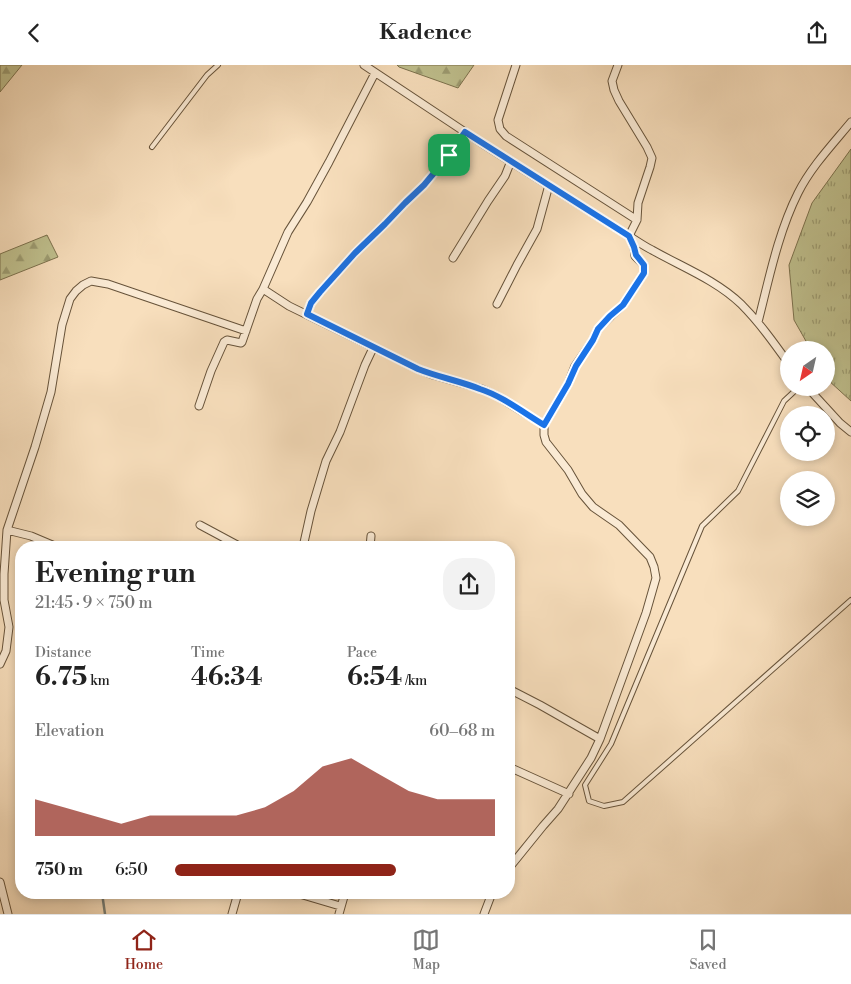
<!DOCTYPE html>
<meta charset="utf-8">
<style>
body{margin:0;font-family:"Libre Bodoni",serif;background:#f2f2f2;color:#222;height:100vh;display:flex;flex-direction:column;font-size:19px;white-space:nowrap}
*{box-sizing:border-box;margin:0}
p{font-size:16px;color:#767676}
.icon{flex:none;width:28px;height:28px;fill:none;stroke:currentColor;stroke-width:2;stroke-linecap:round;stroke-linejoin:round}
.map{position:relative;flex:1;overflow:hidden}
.details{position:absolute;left:15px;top:476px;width:500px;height:358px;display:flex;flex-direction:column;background:#fff;border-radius:20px;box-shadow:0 2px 8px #0003}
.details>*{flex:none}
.needle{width:32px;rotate:214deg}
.buttons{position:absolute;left:780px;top:276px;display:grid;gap:10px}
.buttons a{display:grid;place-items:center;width:55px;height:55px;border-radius:50%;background:#fff;box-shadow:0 2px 8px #0003;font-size:25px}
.pin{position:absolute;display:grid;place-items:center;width:42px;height:42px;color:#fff;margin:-21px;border-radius:10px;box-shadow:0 2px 8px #0006}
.round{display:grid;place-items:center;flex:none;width:52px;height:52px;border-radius:20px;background:#f2f2f2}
.summary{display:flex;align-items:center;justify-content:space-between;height:85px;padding:0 20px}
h1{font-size:28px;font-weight:800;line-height:38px}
.stats{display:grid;grid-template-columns:repeat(3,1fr);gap:8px;height:85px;padding:5px 20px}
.stats div{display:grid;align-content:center}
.stats b{font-size:25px;font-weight:800}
.stats small{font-size:14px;font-weight:400}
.stats p{font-size:14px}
.chart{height:140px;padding:10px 20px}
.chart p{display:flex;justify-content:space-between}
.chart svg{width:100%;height:90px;margin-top:5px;fill:#8f2418;opacity:.7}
ul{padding:0 20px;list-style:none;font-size:16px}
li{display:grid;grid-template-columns:80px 60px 1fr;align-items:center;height:38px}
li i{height:12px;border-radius:6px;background:#8f2418}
header{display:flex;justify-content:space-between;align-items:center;height:65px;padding:0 20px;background:#fff;font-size:22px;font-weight:800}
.tabs{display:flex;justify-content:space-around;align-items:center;height:70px;border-top:1px solid #e0e0e0;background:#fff;font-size:14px;color:#767676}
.tabs a{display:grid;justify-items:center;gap:2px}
.tabs .current{color:#8f2418}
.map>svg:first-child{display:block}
</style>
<header><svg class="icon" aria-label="back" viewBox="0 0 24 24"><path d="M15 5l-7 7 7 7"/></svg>Kadence<svg class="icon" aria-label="share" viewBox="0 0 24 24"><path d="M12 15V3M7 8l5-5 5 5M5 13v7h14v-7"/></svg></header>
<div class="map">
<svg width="851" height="849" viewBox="0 0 851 849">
<defs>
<pattern id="grass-tufts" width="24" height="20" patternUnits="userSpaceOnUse" patternTransform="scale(1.25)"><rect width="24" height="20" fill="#c0c18f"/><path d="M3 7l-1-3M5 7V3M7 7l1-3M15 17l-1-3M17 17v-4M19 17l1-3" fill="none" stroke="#9d9d73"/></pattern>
<pattern id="forest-firs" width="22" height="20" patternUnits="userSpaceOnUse" patternTransform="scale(1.25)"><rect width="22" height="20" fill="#c0c18f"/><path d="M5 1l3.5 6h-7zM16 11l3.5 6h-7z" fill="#9d9d73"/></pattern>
</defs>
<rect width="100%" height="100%" fill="#f8dfbd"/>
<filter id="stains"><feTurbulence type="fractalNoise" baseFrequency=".004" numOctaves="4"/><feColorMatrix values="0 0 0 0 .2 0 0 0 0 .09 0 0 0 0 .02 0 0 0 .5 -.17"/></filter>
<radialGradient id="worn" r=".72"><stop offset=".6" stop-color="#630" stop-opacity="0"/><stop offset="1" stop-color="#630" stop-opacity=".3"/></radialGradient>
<path fill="url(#grass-tufts)" stroke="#7c724e" d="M851,84V336L828,315L826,312V285H811L794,255L789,200L812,138Z"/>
<path fill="url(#forest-firs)" stroke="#7c724e" d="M0,0H22L0,27Z
M397,0H474L458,23L399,2Z
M47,170L58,192L0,215V189Z"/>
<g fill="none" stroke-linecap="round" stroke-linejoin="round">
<path stroke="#777e76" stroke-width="2.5" d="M102,828L105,849"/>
<g stroke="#67533a" stroke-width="6">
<path id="service" d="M152,82L207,10L218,0
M799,322L784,336L738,426L702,461L611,679L585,720L589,736L604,741L623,737L851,535"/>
</g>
<g stroke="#67533a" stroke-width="9">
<path id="minor" d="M364,0L486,81L629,171C637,176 644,181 652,185C682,202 716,215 741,239C759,257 774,278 789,299
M516,0L498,55L500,64L506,71L637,155
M453,193L488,136L505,111L511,96
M263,224L288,167L307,137L329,97L375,8
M497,239L517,200L537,164L549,120
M307,249L311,238L320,227L355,188L385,159L405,138L424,120L449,90L465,67
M758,257C769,214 778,168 798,128C811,102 832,80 851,57
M807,322L840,358L851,367
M199,341L211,306L224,277L227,275L241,278L242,277L257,234L263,224L289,241L418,304L433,310L482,324L497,331L544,360
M200,460L241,482
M7,465L31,471L57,482
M303,482L311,446L326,396L340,367L365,300L373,283
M370,482L371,471
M0,599L6,586L9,562L4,535V509L7,465L35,382L51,327L62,260L70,234L76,226L83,220L91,216L108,219L246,266
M509,624L540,640L600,674
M509,702L569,729
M509,803L543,761L558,744L591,693L600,674L646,548L656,513L654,502L650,492L619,460L593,442L582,429L568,405L546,377L544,370V360L568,319L575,301L593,275L598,264L611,251L623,240L644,208V200L635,191L634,182L629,171L637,155L638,138L650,102L652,93L647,82L619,36L614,25L612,16L618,0
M0,817L8,849
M296,828L340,841
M232,849L238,828
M339,849L345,828
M484,849L492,828"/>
</g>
<use href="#service" stroke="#faead4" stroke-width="4"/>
<use href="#minor" stroke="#faead4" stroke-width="7"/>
</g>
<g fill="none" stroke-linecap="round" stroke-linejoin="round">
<g stroke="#fff" stroke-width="10">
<path id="route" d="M465,67L629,171L634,182L636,190L644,200V208L623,240L610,251L598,264L593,275L576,301L568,319L544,360C524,348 502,331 480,324C460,316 438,312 418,304L307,249L311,238L320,227L355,188L385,159L405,138L424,120L449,90Z"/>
</g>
<use href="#route" stroke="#1a73e8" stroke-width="6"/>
</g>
<rect width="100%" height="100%" filter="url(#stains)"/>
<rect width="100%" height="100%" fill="url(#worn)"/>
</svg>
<div class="buttons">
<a><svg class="needle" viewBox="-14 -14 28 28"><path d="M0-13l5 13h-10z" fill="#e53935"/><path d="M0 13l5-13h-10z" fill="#767676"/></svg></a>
<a><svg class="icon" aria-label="locate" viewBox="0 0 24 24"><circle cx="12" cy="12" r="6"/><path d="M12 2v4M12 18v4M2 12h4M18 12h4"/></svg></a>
<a><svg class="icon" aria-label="layers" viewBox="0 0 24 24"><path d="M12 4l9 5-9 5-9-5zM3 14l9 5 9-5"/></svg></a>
</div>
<div class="pin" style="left:449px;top:90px;background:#1e9e55"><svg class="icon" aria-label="arrive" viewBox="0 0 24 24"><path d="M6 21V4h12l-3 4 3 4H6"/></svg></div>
<section class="details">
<div class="summary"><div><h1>Evening run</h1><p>21:45 · 9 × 750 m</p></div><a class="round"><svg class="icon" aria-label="share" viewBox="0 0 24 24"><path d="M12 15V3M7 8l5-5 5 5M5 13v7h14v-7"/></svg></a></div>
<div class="stats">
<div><p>Distance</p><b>6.75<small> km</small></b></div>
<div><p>Time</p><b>46:34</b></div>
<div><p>Pace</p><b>6:54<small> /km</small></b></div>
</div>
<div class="chart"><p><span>Elevation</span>60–68 m</p>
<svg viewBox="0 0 160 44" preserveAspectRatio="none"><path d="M0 44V26L10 30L20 34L30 38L40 34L50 34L60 34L70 34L80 30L90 22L100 10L110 6L120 14L130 22L140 26L150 26L160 26V44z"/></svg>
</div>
<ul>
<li><b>750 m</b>6:50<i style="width:69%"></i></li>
</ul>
</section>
</div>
<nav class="tabs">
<a class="current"><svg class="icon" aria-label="home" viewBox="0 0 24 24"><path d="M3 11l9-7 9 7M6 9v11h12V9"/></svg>Home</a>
<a><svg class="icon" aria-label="map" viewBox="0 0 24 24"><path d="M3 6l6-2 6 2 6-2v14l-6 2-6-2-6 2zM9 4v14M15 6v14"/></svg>Map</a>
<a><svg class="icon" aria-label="saved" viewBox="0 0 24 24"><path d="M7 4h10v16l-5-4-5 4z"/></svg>Saved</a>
</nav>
